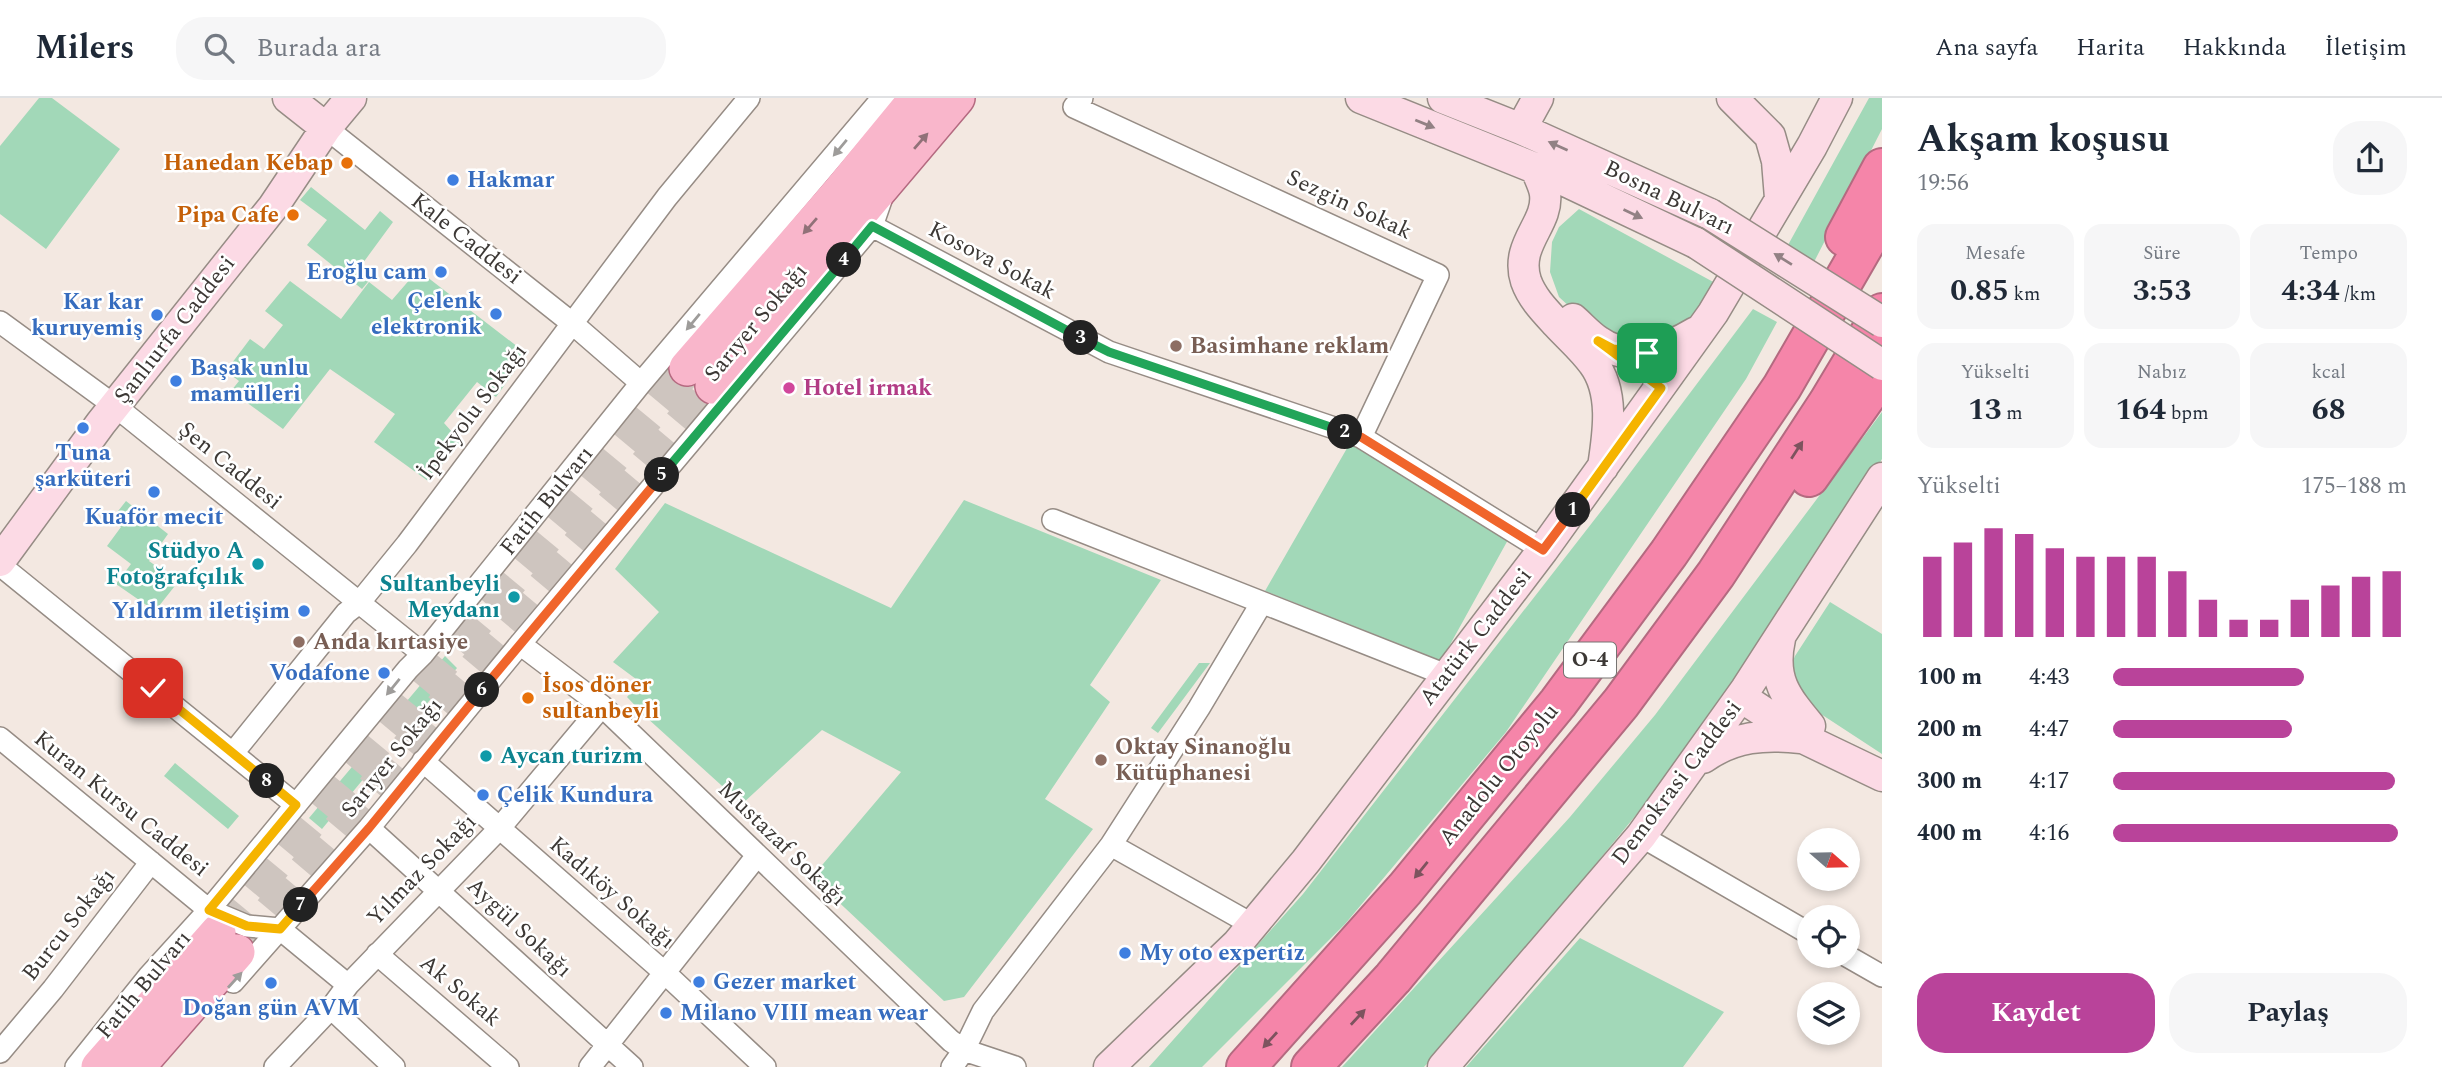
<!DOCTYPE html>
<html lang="tr">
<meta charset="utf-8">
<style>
body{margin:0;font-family:Spectral,serif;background:#f6f6f7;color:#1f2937;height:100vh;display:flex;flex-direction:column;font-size:26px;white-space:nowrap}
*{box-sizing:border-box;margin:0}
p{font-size:23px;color:#747a83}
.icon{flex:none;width:38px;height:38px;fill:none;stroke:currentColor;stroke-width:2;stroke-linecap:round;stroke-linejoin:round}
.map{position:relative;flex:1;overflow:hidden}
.sheet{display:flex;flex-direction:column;background:#fff;width:560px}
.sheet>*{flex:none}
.needle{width:46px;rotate:110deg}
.fabs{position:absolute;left:1797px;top:730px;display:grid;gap:14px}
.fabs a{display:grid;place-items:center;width:63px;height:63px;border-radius:50%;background:#fff;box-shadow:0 4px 10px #0003;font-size:35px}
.pin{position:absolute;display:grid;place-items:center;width:60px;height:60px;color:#fff;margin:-30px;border-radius:14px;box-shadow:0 4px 10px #0006}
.km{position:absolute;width:35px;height:35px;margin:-18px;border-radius:50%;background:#222;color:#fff;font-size:19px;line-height:35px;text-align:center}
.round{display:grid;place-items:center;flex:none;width:74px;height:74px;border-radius:28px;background:#f6f6f7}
.headline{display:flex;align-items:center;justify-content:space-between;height:119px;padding:0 35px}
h1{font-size:38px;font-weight:700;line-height:52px}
.figures{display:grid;grid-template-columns:repeat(3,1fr);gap:10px;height:119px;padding:7px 35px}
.figures div{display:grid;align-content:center;border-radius:18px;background:#f6f6f7;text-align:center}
.figures b{font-size:30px;font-weight:700}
.figures small{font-size:19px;font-weight:400}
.figures p{font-size:19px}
.chart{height:196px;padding:14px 35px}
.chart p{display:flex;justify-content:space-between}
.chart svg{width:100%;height:126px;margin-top:7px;stroke:#b9439a;stroke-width:6}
.button{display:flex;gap:14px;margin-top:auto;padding:14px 35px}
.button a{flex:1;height:80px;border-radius:28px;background:#b9439a;color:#fff;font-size:28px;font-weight:700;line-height:80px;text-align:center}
.button a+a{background:#f6f6f7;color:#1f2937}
ul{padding:0 35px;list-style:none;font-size:23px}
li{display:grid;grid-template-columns:112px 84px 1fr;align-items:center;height:52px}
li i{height:18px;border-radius:9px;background:#b9439a}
header{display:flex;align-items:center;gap:42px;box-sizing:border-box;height:98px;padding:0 35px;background:#fff;border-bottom:2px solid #e0e1e3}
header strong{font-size:33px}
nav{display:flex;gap:38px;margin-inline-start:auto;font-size:24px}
.search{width:490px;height:63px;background:#f6f6f7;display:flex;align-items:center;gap:18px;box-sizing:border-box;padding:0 24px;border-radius:28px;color:#747a83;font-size:26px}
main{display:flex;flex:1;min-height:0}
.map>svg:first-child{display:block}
</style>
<header>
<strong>Milers</strong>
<div class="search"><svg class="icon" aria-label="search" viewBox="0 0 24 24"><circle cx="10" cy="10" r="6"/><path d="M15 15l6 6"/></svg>Burada ara</div>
<nav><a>Ana sayfa</a><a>Harita</a><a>Hakkında</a><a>İletişim</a></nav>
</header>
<main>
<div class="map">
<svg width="1882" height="969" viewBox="0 0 1882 969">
<rect width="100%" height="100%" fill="#f3e8e1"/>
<path fill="#a2d8b8" d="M39,0H52L120,51L46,151L0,116V48Z
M1869,0H1882V31L1814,164L1788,147Z
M311,89L365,132L380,113L393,124L360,169L372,179L362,191L307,147L327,122L300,102Z
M1579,111L1717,186L1675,246L1609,245L1559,199L1550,174L1552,144L1559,129Z
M418,172L527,256L496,299L477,284L444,325L461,344L428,383L374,344L395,316L330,271L283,331L231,293L239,283L226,273L250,241L264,251L283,227L265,213L290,183L341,221L369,184L392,202Z
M1753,211L1777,224L1746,281L1506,634L1345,826L1202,969H1149L1303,796L1609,403Z
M1882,314V361L1847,423L1729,599L1636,717L1478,909L1424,969H1342L1570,719L1655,617Z
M1350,345L1509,440L1441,563L1265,493Z
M964,402L1161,482L1090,587L1110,604L1045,701L1093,731L964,899L944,903L812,779L901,674L822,632L742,706L646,619L627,599L640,584L613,564L659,514L615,471L665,405L891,510Z
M126,403L168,436L149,463L178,484L155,513L116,486L131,466L107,448L121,429L111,422Z
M1830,504L1882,536V656L1801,603L1788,576L1795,558Z
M445,558L457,570L403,634L390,623Z
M1199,565H1210L1158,635L1151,630Z
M362,657L375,667L322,731L309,720Z
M175,665L239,718L228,731L164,678Z
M1580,840L1724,914L1683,969H1466Z"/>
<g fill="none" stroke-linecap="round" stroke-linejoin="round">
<path stroke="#cec5bf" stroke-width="35" stroke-dasharray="35 18" stroke-linecap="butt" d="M218,834L687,270
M237,854L713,288"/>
<g stroke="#968c85" stroke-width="24">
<path id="street" d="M1082,0L1074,9L1438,177L1361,339
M326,30L573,226L641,285
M872,128L1109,254L1361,339L1543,452
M0,224L115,308L423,556
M1053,422L1446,577
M0,467L296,707
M520,546L602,608L951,943L964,952L1015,969
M0,640L209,812L247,828L280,831L348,887
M233,655L346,515L359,505L407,446L667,99L749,0
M423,663L665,875L765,969
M369,730L632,969
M1641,738L1810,836
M1111,747L1253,827
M377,856L508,969
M1847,858L1882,878
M233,884L369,730L520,546L872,128L881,102
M331,910L394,969
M0,954L53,891L151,764
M76,969L149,878L209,812L408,571L423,556L641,285L880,3L885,0
M275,969L331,910L348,887L498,732L602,608
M590,969L756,759
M952,969L964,952L983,913L1111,747L1199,610L1261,506"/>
</g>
<g stroke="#968c85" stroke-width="33">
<path id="secondary" d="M288,0L326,30
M1361,0L1557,79L1696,145
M1443,0L1521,31L1710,116
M1732,0L1770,38L1777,63L1780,100
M1521,31L1538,0
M1536,71C1539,79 1544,88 1545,96C1549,126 1514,146 1526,183C1532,200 1545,213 1557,226C1569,239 1583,251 1593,265C1615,294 1608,336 1603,369
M1573,221C1581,228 1589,237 1598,243C1630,266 1666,252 1696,234
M0,463L101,325L273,109L326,30L351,0
M1780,541C1771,581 1786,599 1810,628
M1741,599L1805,641L1882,678
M1703,660C1734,638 1765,636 1801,640
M1109,969L1237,846L1306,763L1543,452L1713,215L1812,48L1837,0
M1443,969L1641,738L1746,591L1882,380"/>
</g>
<g stroke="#b46a80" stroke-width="38">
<path id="primary" d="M687,270L838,96L917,0
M713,288L957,0
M99,969L218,834
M137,969L237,854"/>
</g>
<g stroke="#b46a80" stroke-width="42">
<path id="highway" d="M1845,139L1882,70
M1809,379L1882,276
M1246,969L1405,791L1558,605L1669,455L1782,289L1882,116
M1311,969L1393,880L1621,605L1716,476L1828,305L1882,215"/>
</g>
<use href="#street" stroke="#fff" stroke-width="21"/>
<use href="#secondary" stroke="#fcdae5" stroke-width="30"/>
<use href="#primary" stroke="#f9b6cb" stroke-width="35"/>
<use href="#highway" stroke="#f585a9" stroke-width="38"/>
<g stroke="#968c85" stroke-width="33" stroke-linecap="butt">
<path id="secondary-bridge" d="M1710,116L1882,224
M1696,145L1882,267"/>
</g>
<use href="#secondary-bridge" stroke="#fcdae5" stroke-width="30"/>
</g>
<defs><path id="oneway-solid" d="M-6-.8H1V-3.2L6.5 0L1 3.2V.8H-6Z" transform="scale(1.75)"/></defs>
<g fill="#928184">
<use href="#oneway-solid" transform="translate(1425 26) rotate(22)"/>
<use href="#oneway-solid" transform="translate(1558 48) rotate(-156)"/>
<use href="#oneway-solid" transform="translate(1633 116) rotate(25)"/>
<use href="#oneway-solid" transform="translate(1783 161) rotate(-148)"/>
</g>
<g fill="#917178">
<use href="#oneway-solid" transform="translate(921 43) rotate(-49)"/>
<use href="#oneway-solid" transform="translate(810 128) rotate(131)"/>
</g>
<g fill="#9e9c9a">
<use href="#oneway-solid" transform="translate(840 50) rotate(130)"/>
<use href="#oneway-solid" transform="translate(693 224) rotate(130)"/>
<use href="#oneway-solid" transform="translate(393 589) rotate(129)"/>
<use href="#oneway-solid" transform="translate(235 882) rotate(-48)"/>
</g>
<g fill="#7d535e">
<use href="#oneway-solid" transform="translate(1797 352) rotate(-57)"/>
<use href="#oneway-solid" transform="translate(1421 772) rotate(129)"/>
<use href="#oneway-solid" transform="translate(1358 919) rotate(-47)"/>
<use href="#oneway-solid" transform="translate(1270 942) rotate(132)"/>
</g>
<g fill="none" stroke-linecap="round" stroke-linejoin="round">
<g stroke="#fff" stroke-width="14">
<path id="split-1" d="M1573,412L1661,290L1598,243L1613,251L1647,255"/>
</g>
<g stroke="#fff" stroke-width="14">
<path id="split-2" d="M1345,334L1361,339L1543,452L1573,412"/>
</g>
<g stroke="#fff" stroke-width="14">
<path id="split-3" d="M1081,240L1109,254L1345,334"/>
</g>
<g stroke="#fff" stroke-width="14">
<path id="split-4" d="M844,162L872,128L1081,240"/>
</g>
<g stroke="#fff" stroke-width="14">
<path id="split-5" d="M662,377L844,162"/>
</g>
<g stroke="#fff" stroke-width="14">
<path id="split-6" d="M482,592L662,377"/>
</g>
<g stroke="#fff" stroke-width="14">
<path id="split-7" d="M301,807L369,730L482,592"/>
</g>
<g stroke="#fff" stroke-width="14">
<path id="split-8" d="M267,683L296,707L209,812L247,828L280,831L301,807"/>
</g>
<g stroke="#fff" stroke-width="14">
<path id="split-9" d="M153,590L267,683"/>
</g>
<use href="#split-1" stroke="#f5b400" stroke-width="9"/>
<use href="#split-2" stroke="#f0652b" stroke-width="9"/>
<use href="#split-3" stroke="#22a559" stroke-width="9"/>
<use href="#split-4" stroke="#22a559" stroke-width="9"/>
<use href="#split-5" stroke="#22a559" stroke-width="9"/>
<use href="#split-6" stroke="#f0652b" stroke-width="9"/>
<use href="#split-7" stroke="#f0652b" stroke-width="9"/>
<use href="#split-8" stroke="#f5b400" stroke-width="9"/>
<use href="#split-9" stroke="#f5b400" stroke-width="9"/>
</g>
<g fill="#e8710a" stroke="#fff" stroke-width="2.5">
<circle cx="347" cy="65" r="7"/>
<circle cx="293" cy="117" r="7"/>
<circle cx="528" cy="600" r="7"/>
</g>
<g fill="#3f7fe0" stroke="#fff" stroke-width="2.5">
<circle cx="453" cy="82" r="7"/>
<circle cx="441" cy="174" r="7"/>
<circle cx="496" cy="216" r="7"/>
<circle cx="157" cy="217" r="7"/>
<circle cx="176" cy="283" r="7"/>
<circle cx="83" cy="330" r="7"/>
<circle cx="154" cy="394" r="7"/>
<circle cx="304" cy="513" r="7"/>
<circle cx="384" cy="575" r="7"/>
<circle cx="483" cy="697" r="7"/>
<circle cx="1125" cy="855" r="7"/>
<circle cx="699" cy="884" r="7"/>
<circle cx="271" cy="885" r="7"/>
<circle cx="666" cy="915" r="7"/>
</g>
<g fill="#8d6e63" stroke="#fff" stroke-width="2.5">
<circle cx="1176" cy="248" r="7"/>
<circle cx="299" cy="544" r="7"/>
<circle cx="1101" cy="662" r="7"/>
</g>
<circle fill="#d1479c" stroke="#fff" stroke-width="2.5" cx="789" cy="290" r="7"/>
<g fill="#0f9aa8" stroke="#fff" stroke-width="2.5">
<circle cx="258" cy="466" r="7"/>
<circle cx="514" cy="499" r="7"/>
<circle cx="486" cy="658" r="7"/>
</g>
<g text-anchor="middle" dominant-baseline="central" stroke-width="5" stroke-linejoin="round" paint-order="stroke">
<rect fill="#fff" stroke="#767472" stroke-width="2" x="1564" y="544.5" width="52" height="35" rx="5"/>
<g font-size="21" font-weight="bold" fill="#3c3835">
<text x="1590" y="562">O-4</text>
</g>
<g font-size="23" font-weight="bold" fill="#c56008" stroke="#fff" text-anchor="end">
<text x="333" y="65">Hanedan Kebap</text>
<text x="279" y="117">Pipa Cafe</text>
<text x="542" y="587" text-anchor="start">İsos döner<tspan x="542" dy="26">sultanbeyli</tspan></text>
</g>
<g font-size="23" font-weight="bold" fill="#366cbe" stroke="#fff" text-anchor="start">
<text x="467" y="82">Hakmar</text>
<text x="427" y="174" text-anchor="end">Eroğlu cam</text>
<text x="482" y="203" text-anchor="end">Çelenk<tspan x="482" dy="26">elektronik</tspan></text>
<text x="143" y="204" text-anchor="end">Kar kar<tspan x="143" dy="26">kuruyemiş</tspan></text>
<text x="190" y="270">Başak unlu<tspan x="190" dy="26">mamülleri</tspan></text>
<text x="83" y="355" text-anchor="middle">Tuna<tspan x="83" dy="26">şarküteri</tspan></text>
<text x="154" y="419" text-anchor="middle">Kuaför mecit</text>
<text x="290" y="513" text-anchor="end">Yıldırım iletişim</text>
<text x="370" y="575" text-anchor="end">Vodafone</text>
<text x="497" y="697">Çelik Kundura</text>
<text x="1139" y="855">My oto expertiz</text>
<text x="713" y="884">Gezer market</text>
<text x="271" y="910" text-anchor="middle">Doğan gün AVM</text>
<text x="680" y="915">Milano VIII mean wear</text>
</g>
<g font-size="23" fill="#3c3835" stroke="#fff">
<text transform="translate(1669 100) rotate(26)">Bosna Bulvarı</text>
<text transform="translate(1349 107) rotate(25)">Sezgin Sokak</text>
<text transform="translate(466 141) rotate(38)">Kale Caddesi</text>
<text transform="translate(992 163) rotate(28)">Kosova Sokak</text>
<text transform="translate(756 225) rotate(-50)">Sarıyer Sokağı</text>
<text transform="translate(175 232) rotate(-52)">Şanlıurfa Caddesi</text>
<text transform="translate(473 314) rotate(-53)">İpekyolu Sokağı</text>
<text transform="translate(230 368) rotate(39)">Şen Caddesi</text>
<text transform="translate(547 403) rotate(-51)">Fatih Bulvarı</text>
<text transform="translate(1476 539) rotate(-52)">Atatürk Caddesi</text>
<text transform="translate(392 660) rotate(-51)">Sarıyer Sokağı</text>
<text transform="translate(1499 677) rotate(-51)">Anadolu Otoyolu</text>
<text transform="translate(1677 685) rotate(-53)">Demokrasi Caddesi</text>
<text transform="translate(121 706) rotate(39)">Kuran Kursu Caddesi</text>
<text transform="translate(782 746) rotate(44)">Mustazaf Sokağı</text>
<text transform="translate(422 772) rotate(-46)">Yılmaz Sokağı</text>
<text transform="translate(612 795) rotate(41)">Kadıköy Sokağı</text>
<text transform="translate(69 827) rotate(-52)">Burcu Sokağı</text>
<text transform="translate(519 830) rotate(43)">Aygül Sokağı</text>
<text transform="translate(144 887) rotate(-50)">Fatih Bulvarı</text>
<text transform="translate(460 893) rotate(40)">Ak Sokak</text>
</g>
<g font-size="23" font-weight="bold" fill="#785e54" stroke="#fff" text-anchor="start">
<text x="1190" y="248">Basimhane reklam</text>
<text x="313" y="544">Anda kırtasiye</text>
<text x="1115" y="649">Oktay Sinanoğlu<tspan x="1115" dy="26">Kütüphanesi</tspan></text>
</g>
<g font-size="23" font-weight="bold" fill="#b23c85" stroke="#fff" text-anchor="start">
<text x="803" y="290">Hotel irmak</text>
</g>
<g font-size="23" font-weight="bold" fill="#0d838f" stroke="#fff" text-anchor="end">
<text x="244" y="453">Stüdyo A<tspan x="244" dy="26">Fotoğrafçılık</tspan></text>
<text x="500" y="486">Sultanbeyli<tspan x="500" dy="26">Meydanı</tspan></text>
<text x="500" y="658" text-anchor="start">Aycan turizm</text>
</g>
</g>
</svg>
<div class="fabs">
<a><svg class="needle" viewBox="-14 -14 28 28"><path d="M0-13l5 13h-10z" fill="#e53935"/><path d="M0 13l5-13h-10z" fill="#747a83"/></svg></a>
<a><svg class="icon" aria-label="locate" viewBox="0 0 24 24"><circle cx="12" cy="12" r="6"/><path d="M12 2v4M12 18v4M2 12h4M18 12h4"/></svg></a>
<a><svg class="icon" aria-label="layers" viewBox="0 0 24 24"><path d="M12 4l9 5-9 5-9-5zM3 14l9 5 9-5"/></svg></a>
</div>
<div class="pin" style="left:1647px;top:255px;background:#1e9e55"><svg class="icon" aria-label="arrive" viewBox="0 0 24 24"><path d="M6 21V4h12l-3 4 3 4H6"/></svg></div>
<div class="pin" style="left:153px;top:590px;background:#d93025"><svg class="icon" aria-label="check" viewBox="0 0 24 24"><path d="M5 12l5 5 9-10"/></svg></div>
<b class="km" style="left:1573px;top:412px">1</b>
<b class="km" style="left:1345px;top:334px">2</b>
<b class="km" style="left:1081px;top:240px">3</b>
<b class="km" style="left:844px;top:162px">4</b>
<b class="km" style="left:662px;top:377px">5</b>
<b class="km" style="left:482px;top:592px">6</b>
<b class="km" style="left:301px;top:807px">7</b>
<b class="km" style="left:267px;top:683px">8</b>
</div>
<section class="sheet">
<div class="headline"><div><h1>Akşam koşusu</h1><p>19:56</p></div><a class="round"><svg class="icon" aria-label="share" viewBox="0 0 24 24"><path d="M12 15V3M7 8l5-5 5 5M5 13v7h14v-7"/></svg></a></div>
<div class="figures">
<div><p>Mesafe</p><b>0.85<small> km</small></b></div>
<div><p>Süre</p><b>3:53</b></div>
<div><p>Tempo</p><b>4:34<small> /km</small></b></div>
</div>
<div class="figures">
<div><p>Yükselti</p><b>13<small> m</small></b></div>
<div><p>Nabız</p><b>164<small> bpm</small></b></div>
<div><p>kcal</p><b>68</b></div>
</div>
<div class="chart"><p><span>Yükselti</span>175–188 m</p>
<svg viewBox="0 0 160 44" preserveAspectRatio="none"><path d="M5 44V16M15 44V11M25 44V6M35 44V8M45 44V13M55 44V16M65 44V16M75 44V16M85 44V21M95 44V31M105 44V38M115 44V38M125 44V31M135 44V26M145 44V23M155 44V21"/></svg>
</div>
<ul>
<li><b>100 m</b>4:43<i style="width:65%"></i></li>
<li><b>200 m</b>4:47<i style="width:61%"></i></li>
<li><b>300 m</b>4:17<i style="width:96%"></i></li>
<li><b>400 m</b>4:16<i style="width:97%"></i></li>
</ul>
<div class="button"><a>Kaydet</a><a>Paylaş</a></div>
</section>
</main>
